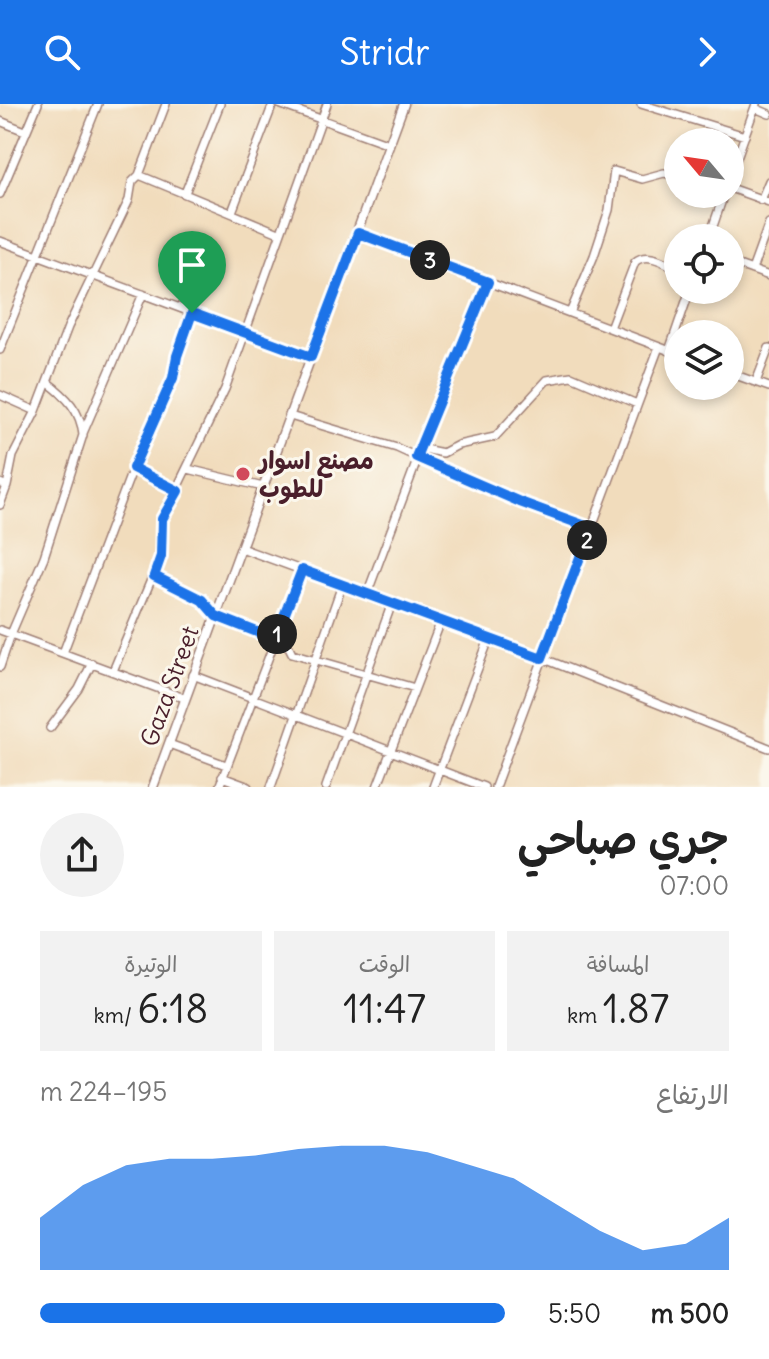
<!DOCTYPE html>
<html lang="ar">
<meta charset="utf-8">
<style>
body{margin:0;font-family:Delius,"Playpen Sans Arabic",sans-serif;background:#f2f2f2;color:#222;direction:rtl;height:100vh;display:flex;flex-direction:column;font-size:30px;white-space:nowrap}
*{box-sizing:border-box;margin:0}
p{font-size:26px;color:#767676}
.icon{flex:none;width:44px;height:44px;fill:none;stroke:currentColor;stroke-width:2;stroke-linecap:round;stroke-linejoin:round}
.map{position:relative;height:683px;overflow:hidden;direction:ltr}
.side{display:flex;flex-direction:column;background:#fff;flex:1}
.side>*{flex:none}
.needle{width:52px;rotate:299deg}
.controls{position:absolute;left:664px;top:24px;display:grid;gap:16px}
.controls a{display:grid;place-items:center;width:80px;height:80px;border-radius:50%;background:#fff;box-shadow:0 4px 12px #0003;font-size:40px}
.pin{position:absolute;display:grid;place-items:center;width:68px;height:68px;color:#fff;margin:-82px -34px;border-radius:50% 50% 50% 0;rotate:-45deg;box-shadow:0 0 8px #0007}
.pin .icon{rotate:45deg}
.km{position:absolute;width:40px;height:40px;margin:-20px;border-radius:50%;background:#222;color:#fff;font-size:22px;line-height:40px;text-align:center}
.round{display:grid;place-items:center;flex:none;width:84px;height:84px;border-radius:42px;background:#f2f2f2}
.headline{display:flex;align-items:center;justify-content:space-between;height:136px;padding:0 40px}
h1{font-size:44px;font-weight:600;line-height:60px}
.figures{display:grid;grid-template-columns:repeat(3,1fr);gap:12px;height:136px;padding:8px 40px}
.figures div{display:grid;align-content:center;border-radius:0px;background:#f2f2f2;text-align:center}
.figures b{font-size:40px;font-weight:600}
.figures small{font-size:22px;font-weight:400}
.figures p{font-size:22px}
.chart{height:224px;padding:16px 40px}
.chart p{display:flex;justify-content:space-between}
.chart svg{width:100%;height:144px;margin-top:8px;fill:#1a73e8;opacity:.7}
ul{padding:0 40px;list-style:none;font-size:26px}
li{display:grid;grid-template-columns:128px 96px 1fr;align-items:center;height:60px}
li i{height:20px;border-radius:10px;background:#1a73e8}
header{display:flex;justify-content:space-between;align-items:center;height:104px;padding:0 40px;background:#1a73e8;color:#fff;font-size:36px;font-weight:600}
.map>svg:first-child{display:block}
</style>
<header><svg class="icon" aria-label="forward" viewBox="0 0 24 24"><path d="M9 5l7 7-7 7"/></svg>Stridr<svg class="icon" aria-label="search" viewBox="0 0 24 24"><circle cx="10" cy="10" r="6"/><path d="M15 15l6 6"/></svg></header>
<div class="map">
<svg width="769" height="683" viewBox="0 0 769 683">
<rect width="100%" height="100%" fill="#fbf7ec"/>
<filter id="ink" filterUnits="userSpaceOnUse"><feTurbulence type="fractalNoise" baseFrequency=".0125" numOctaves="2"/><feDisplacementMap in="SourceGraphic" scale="16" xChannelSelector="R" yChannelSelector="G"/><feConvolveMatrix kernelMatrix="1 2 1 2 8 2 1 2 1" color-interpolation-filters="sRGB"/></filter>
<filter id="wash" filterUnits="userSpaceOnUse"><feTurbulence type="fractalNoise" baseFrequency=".006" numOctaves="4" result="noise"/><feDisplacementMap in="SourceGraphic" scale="32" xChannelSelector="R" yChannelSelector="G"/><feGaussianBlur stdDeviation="1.8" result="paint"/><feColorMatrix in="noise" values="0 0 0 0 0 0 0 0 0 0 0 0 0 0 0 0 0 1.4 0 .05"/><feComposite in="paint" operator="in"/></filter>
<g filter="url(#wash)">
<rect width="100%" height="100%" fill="#f1dcbc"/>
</g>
<g filter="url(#ink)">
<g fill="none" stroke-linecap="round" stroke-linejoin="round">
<g stroke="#9e7e74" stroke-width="10">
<path id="minor" d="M279,0L389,40
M641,0L745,32
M755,4L769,10
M0,17L25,27
M139,71L279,129
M730,73L756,0
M730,84L769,98
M185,89L220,0
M0,90L38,0
M761,96L769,77
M232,108L273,0
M358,129L678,250
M709,134L724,90
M0,137L311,253
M730,158L769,172
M752,166L769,119
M570,209L594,152L609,106L614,67L642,75L664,69L678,72
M610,224L635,158C647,147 665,159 678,165
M0,246L98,0
M669,247L690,186
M730,269L769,283
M756,278L769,244
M0,291L36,307L68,223L129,96L132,78L139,71L166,0
M290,312L397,344L465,375L591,424
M83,329L143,190
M417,350L488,178
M133,364L178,387
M188,365L263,383
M0,379L7,382L0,401
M7,382L13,352L36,307
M241,444L542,554L769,644
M154,472L202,496L216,512L275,535L289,543L292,549L415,584
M367,490L418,354L424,345L443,349L458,341L495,333L547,276L571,272L637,300
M0,526L184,594
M63,549L133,364L173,274L177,252L192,209
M0,563L11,530L44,453L83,331C81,307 66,292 47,278
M113,567L161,452L162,415L225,285L327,0
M193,571L484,683
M50,624L79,585L92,559
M169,640L226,661
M222,673L249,683
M219,683L302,466
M271,683L342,481
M326,683L392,499
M377,683L441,517
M433,683L489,535
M495,683L659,243"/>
</g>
<g stroke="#9e7e74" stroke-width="11">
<path id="major" d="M153,683L404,0"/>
</g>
<use href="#minor" stroke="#fff" stroke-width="7"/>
<use href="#major" stroke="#fff" stroke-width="8"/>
</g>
</g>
<g fill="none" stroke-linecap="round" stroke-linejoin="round" filter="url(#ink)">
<g stroke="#fff" stroke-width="16">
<path id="route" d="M358,129L488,178L416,353L520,398L591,424L542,554L302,466L275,535L216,512L202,496L154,472L161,452L162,415L178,387L133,364L173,274L177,252L192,209L311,253Z"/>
</g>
<use href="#route" stroke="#1a73e8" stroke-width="10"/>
</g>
<circle fill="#d1495b" stroke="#fbf7ec" stroke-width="3" cx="243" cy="370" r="8"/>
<g text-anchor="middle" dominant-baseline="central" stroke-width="6" stroke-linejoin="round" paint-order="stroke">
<g font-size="24" font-weight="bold" fill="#4a1f2b" stroke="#fbf7ec" text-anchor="start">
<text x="259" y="356">مصنع اسوار<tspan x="259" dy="28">للطوب</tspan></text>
</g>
<g font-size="24" fill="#4a1f2b" stroke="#fbf7ec">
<text transform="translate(169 582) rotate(-70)">Gaza Street</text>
</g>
</g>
</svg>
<div class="controls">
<a><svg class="needle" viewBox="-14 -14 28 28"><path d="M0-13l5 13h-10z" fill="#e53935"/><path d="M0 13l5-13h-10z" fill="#767676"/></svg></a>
<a><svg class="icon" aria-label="locate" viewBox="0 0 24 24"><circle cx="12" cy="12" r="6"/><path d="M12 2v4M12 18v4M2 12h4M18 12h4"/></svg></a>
<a><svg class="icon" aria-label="layers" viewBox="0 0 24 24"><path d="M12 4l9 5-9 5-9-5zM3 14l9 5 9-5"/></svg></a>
</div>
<div class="pin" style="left:192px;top:209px;background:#1e9e55"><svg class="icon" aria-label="arrive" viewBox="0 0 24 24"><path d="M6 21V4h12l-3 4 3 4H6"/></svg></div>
<b class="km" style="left:277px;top:530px">1</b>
<b class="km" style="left:587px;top:436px">2</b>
<b class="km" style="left:430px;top:156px">3</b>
</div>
<section class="side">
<div class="headline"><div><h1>جري صباحي</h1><p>07:00</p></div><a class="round"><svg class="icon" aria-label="share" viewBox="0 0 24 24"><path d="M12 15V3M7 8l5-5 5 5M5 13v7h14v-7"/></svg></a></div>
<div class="figures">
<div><p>المسافة</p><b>1.87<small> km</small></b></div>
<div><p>الوقت</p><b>11:47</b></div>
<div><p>الوتيرة</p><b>6:18<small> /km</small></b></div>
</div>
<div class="chart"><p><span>الارتفاع</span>195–224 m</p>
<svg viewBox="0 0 160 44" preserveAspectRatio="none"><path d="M0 44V28L10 18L20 12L30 10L40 10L50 9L60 7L70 6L80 6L90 8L100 12L110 16L120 24L130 32L140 38L150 36L160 28V44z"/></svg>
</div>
<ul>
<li><b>500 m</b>5:50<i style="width:100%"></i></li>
</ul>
</section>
